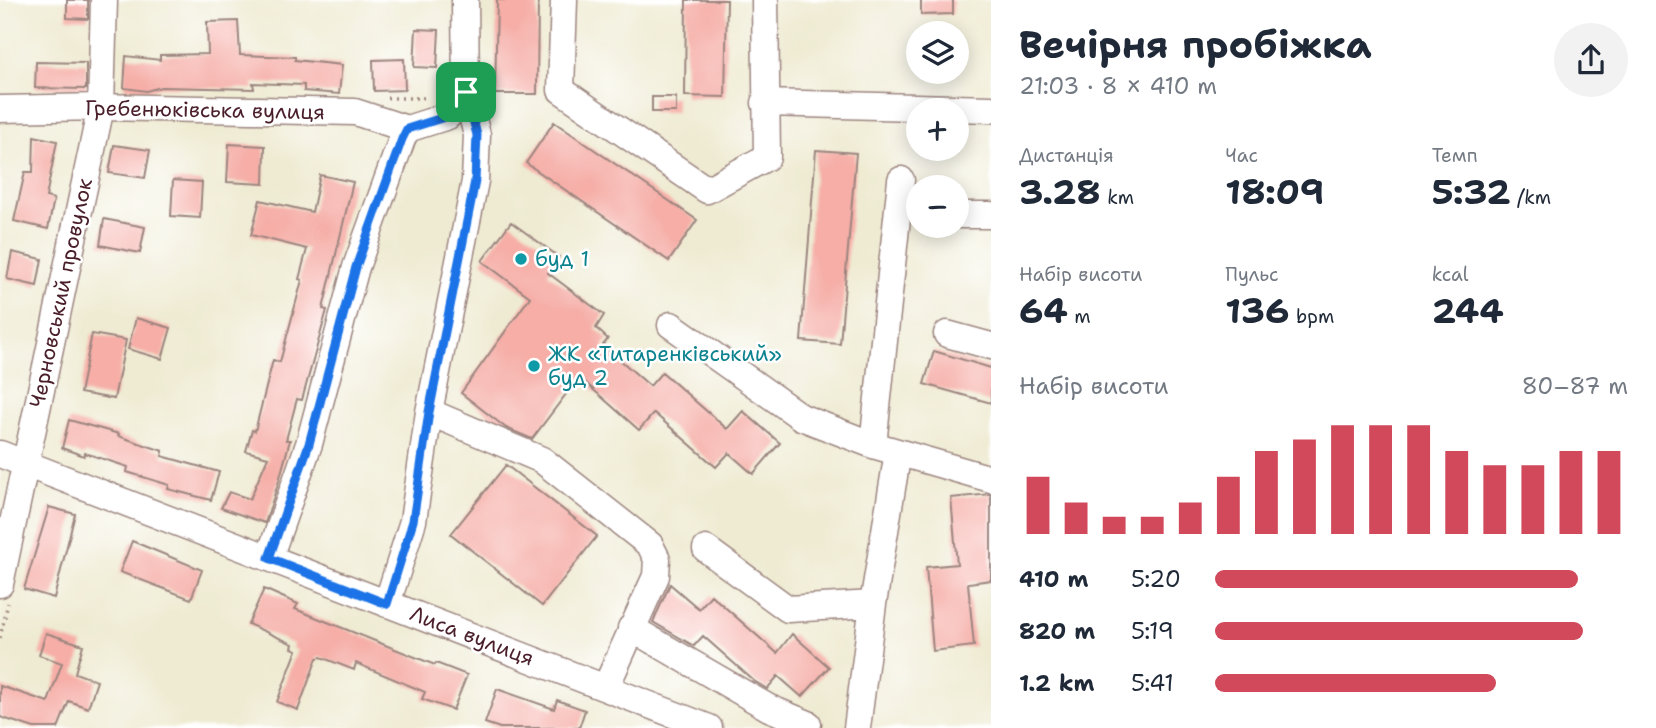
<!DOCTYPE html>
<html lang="uk">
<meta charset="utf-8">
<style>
body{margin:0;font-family:"Shantell Sans",sans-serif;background:#f2f2f3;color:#1f2937;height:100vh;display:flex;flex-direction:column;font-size:26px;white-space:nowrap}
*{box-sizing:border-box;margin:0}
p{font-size:23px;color:#747a83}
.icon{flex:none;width:38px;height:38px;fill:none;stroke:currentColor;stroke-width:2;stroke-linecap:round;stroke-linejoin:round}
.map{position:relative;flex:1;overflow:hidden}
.panel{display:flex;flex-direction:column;background:#fff;width:665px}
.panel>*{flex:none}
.fabs{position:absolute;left:906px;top:21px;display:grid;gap:14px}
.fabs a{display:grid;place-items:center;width:63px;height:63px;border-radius:50%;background:#fff;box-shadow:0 4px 18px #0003;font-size:35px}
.pin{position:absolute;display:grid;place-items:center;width:60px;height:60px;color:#fff;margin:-30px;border-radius:14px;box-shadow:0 4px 10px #0006}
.round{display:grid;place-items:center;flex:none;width:74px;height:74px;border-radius:37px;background:#f2f2f3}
.overview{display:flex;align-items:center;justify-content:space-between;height:119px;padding:0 28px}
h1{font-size:38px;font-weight:700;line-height:52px}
.figures{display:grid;grid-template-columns:repeat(3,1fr);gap:10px;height:119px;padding:7px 28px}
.figures div{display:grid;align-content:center}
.figures b{font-size:35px;font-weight:700}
.figures small{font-size:19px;font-weight:400}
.figures p{font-size:19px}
.chart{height:196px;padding:14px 28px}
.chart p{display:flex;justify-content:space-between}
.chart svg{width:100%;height:126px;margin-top:7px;stroke:#d1495b;stroke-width:6}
ul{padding:0 28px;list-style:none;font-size:23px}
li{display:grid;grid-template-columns:112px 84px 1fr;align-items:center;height:52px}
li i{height:18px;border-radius:9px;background:#d1495b}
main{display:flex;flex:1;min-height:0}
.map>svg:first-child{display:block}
</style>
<main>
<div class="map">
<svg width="991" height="728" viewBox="0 0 991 728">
<rect width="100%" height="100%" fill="#fff"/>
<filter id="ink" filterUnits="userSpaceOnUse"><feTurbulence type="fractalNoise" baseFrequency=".0143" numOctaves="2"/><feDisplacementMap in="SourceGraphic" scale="14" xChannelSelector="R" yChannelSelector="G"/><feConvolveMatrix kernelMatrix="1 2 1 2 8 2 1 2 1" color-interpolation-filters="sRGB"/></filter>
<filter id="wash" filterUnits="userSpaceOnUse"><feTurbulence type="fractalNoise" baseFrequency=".00686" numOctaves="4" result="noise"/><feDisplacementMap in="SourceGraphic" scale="28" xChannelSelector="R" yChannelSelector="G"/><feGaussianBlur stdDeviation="1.57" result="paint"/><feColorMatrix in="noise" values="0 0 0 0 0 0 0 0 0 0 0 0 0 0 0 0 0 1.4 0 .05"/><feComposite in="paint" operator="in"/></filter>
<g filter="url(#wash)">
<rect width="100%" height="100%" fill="#efebd3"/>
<g id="blocks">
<path fill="#f6aea7" d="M67,0H88V19L67,18Z
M497,0H538L537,94H495Z
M686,0H727L725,97L685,96Z
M921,0H953V14L921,15Z
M238,21L240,55L295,57V60L342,65L339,94L304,91V85L253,83L254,89L161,87L146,91L124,88L126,56L160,60V55L208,54L207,22Z
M416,29L439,30L437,68L414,67Z
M404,59L405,90L374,91L373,60Z
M36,62L86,63V89L35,88Z
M652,97H676V112H652Z
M554,122L697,220L669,261L526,163Z
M34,136L57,141L46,197L54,199L48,229L14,221L25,172H33Z
M229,144L265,146L264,184L227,182Z
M114,145L150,150L145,178L109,173Z
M816,150L856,153L840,344L801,341Z
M320,175L353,182L323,309L327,310L302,400L297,399L286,440H290L279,481L265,523L221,508L229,492L250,499L268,457L246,451L252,430L255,431L273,360L280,362L302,280L299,279L307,249L251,235L260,200L312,212Z
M173,180L202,182L200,218L171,216Z
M104,219L145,227L140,253L100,245Z
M511,222L559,257L548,273L604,315L596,328L608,339L603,345L650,386L662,372L727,429L743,411L780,443L753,474L729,453L716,467L654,413L639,430L579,377L532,439L506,428L461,393L530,297L482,261Z
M12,252L42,259L37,286L7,279Z
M136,318L171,328L162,359L128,349Z
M92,334L126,340L114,399L80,393Z
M934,351L991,368V403L924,384Z
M69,420L119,434L118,436L163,451L162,456L219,472L211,500L168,489L169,485L127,472L128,467L85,453L84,456L62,448Z
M506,465L597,536L542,606L451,534Z
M991,494V580L968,583L974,646L933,651L926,567L957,564L951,498Z
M49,507L75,514L54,598L24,589Z
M132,541L202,570L191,599L120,572Z
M670,584L699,609L711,595L777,653L792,634L829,667L802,697L778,676L767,689L754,681L703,636L694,646L653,622Z
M264,589L298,604L295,609L435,665L436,663L467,675L453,710L422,699L425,692L356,663L354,670L321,657L317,658L298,710L277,702L297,650L292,648L293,644L248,624Z
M46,633L83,645L75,673L97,681L88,708L69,701L58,728H34L0,717V686L48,702L62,663L39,655Z
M497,689L554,709L557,700L585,710L579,728H500L485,723Z"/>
</g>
</g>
<g filter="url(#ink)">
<use href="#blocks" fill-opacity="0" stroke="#9c857f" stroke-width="2"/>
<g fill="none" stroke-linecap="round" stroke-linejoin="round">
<g stroke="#9c857f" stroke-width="29">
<path id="minor" d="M564,0L561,90L707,190L767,157L765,0
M765,103L991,109
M0,109L101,107L355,112L407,129
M957,215H991
M671,325L801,417L873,445L991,479
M947,334L991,346
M429,412L542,460L650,545L657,559L656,576L606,687
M873,445L901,180
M0,454L709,728
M706,549L788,609L873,604
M269,558L309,444L356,267L402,139L407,129L448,116L466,92L465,0
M0,584L101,107L104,0
M387,604L413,521L429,412L475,181L477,135L466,92
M631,628L769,708L808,724
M857,728L873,604L898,452"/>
</g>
<path stroke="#9c857f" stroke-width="3.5" stroke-dasharray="2 5" stroke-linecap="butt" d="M387,98H425
M0,638L8,603"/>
<use href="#minor" stroke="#fff" stroke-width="26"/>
</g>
</g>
<g fill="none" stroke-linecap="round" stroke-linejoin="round" filter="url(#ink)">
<g stroke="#fff" stroke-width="14">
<path id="route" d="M466,92L477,135L475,181L429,412L413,521L387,604L269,558L309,444L356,267L402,139L407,129L448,116Z"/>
</g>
<use href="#route" stroke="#1a73e8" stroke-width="9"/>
</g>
<g fill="#0f9aa8" stroke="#fff" stroke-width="2.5">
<circle cx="521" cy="259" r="7"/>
<circle cx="534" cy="366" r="7"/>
</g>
<g text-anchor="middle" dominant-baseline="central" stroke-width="5" stroke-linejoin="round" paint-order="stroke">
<g font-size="21" fill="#4a1f2b" stroke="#fff">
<text transform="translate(205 110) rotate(1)">Гребенюківська вулиця</text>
<text transform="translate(61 293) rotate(-78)">Черновський провулок</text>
<text transform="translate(472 636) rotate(21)">Лиса вулиця</text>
</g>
<g font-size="21" fill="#0d838f" stroke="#fff" text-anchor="start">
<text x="535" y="259">буд 1</text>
<text x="548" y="354">ЖК «Титаренківський»<tspan x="548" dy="24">буд 2</tspan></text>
</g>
</g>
</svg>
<div class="fabs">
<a><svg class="icon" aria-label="layers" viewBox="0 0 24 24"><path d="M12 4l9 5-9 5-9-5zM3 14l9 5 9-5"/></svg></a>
<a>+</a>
<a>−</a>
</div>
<div class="pin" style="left:466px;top:92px;background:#1e9e55"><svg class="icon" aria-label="arrive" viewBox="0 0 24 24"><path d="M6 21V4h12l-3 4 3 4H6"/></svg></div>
</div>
<section class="panel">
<div class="overview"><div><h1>Вечірня пробіжка</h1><p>21:03 · 8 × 410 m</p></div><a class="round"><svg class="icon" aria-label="share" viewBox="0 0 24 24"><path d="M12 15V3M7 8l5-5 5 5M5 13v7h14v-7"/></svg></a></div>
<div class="figures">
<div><p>Дистанція</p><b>3.28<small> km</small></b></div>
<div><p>Час</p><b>18:09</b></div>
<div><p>Темп</p><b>5:32<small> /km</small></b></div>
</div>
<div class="figures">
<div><p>Набір висоти</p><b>64<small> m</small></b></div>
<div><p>Пульс</p><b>136<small> bpm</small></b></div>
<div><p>kcal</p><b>244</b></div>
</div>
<div class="chart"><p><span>Набір висоти</span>80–87 m</p>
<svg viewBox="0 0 160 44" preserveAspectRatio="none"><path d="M5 44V24M15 44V33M25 44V38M35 44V38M45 44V33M55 44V24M65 44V15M75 44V11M85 44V6M95 44V6M105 44V6M115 44V15M125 44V20M135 44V20M145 44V15M155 44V15"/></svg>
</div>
<ul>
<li><b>410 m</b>5:20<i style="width:88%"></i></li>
<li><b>820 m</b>5:19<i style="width:89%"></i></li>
<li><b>1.2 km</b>5:41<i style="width:68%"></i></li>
</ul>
</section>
</main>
